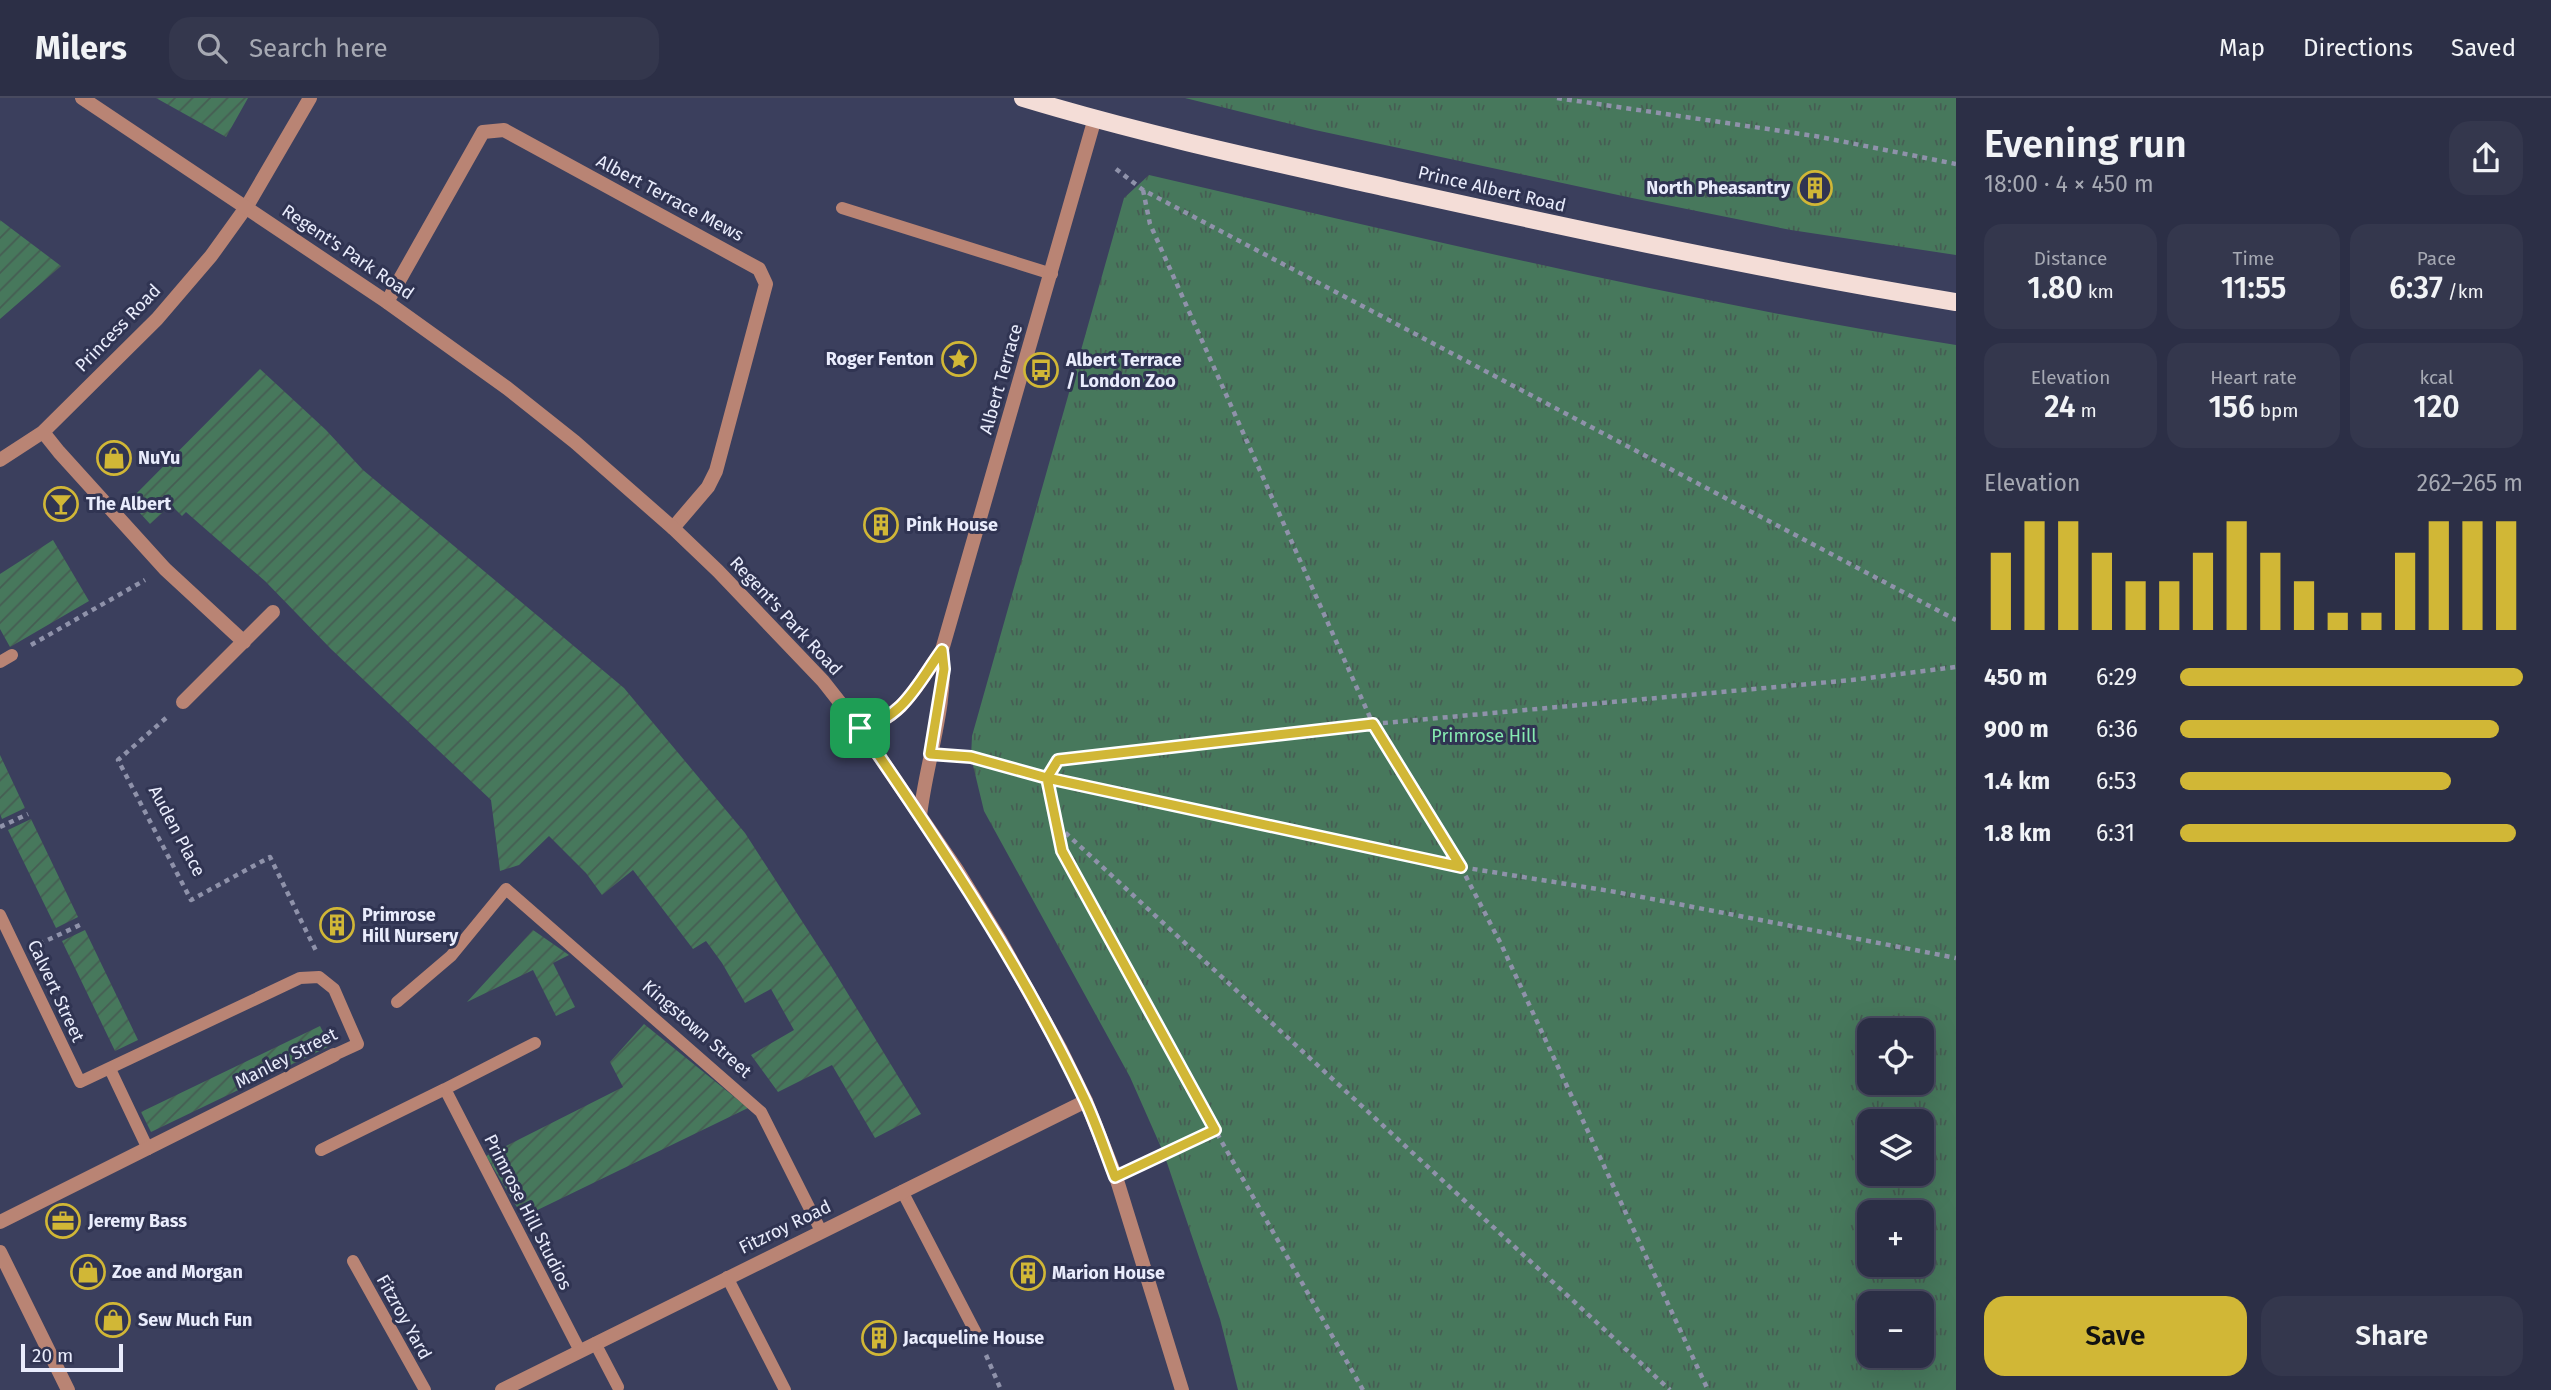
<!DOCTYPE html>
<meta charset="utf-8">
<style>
body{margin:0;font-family:"Fira Sans",sans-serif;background:#34374d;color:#f1f3f6;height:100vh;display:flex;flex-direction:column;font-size:26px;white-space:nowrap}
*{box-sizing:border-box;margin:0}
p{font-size:23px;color:#a6a9b3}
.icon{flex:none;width:38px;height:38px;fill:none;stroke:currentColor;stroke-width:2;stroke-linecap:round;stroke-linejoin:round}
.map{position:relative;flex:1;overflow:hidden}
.side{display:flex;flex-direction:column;background:#2c2f46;width:595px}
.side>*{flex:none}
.fabs{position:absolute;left:1857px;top:920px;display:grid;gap:14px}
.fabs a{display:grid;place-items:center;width:77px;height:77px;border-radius:14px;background:#2c2f46;box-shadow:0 7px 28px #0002,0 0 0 2px #484a5f;font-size:35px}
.scale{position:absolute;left:21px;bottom:18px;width:102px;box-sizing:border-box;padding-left:7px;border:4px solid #e9ecfc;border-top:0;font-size:19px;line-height:24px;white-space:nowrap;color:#e9ecfc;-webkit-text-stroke:5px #303452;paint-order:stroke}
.pin{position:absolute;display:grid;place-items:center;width:60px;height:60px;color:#fff;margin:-30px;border-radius:14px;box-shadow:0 4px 10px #0006}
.round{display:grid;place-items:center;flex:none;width:74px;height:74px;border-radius:21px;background:#34374d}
.head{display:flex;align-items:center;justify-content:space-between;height:119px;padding:0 28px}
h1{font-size:38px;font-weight:600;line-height:52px}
.figures{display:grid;grid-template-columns:repeat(3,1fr);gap:10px;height:119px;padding:7px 28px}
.figures div{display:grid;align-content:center;border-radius:18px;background:#34374d;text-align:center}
.figures b{font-size:30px;font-weight:600}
.figures small{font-size:19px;font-weight:400}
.figures p{font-size:19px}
.chart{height:196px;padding:14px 28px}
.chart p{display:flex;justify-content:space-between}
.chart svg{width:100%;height:126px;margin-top:7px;stroke:#d1b736;stroke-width:6}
.button{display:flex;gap:14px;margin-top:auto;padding:14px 28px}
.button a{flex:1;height:80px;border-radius:21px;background:#d1b736;color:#111;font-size:28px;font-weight:600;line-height:80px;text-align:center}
.button a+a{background:#34374d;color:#f1f3f6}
ul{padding:0 28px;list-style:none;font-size:23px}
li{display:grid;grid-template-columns:112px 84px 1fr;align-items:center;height:52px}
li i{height:18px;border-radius:9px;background:#d1b736}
header{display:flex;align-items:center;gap:42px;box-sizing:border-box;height:98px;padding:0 35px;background:#2c2f46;border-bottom:2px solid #484a5f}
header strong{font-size:33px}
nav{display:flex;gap:38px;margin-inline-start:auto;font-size:24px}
.search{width:490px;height:63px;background:#34374d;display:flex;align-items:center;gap:18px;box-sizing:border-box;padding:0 24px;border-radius:21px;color:#a6a9b3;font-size:26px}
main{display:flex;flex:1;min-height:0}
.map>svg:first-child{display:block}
</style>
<header>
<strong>Milers</strong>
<div class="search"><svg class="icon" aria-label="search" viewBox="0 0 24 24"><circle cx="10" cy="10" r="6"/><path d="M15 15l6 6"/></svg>Search here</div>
<nav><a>Map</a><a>Directions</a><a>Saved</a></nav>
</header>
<main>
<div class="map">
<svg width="1956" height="1292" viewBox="0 0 1956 1292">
<defs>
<pattern id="grass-tufts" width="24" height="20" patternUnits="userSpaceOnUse" patternTransform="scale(1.75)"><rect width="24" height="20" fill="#47785c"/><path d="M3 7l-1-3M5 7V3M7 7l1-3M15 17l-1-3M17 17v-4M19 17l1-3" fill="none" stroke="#465d53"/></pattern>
<pattern id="garden-furrows" width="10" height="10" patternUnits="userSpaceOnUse" patternTransform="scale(1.75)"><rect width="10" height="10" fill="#47785c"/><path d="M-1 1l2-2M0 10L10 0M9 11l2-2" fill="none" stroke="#465d53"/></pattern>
</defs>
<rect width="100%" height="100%" fill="#3b3f5d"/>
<path fill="url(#grass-tufts)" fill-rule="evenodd" d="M1185,0H1956V157L1791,132L1632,100L1315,32Z
M1149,77C1417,139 1685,204 1956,247V1292H1238L1220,1221L1164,1056L1130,979L984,713L971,659L972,638L1124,100ZM1869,933H1922V985H1869ZM1869,1024H1922V1076H1869ZM1869,1115H1922V1167H1869ZM1869,1206H1922V1258H1869Z"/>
<path fill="url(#garden-furrows)" d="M156,0H248L226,39Z
M0,122L61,168L0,221Z
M260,271L326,332L363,372L624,590L745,735L831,868L921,1016L875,1040L832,967L778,994L751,957L794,932L771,891L745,905L722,865L706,843L693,851L633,772L602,797L586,775L549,738L519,767L500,773L491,702L331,551L265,483L186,414L182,418L171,407L150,426L129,403Z
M53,442L89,503L10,549L0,531V476Z
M0,657L25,710L2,721L0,716Z
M31,721L78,819L56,830L8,732Z
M85,832L138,942L115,953L62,843Z
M533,832L569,857L553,865L575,909L556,918L533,872L467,904Z
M644,926L748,1010L523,1119L486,1058L623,989L610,964Z
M320,928L330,948L151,1034L141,1014Z"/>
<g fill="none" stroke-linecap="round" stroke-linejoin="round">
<path stroke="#8f92aa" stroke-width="4.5" stroke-dasharray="5 5" stroke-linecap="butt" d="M1557,0L1815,38L1956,66
M1116,71L1143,92L1956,522
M1143,92L1150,126L1373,626L1461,769L1501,846L1708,1292
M31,547L145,482
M166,620L118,662L191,802L270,759L317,855
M955,658L971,659L1047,680L1461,769L1616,794L1956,860
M1058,728L1670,1292
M0,729L28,716
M39,846L82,826
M1137,1069L1215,1032
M986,1257L1001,1292
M1363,1292L1215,1032L1062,753L1047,680L1058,662L1373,626L1852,582L1956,569"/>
<path stroke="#b98474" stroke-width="12" d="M842,110L1052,176
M0,564L12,557
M0,817L80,984L300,880L319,879L334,891L358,946L334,957
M397,904L451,858L506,791L761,1014L821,1133
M110,971L148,1051
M445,991L535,945
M321,1052L445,991L580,1253
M902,1093L978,1239
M353,1163L425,1292
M727,1179L785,1292
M595,1245L618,1289"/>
<path stroke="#b98474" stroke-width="14" d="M387,204L483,34L504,32L759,171L766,186L716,373L708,389L673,430
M43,334L59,354L165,471L244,544
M0,362L43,334L157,221L211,158L247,108L310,0
M183,604L273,514
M0,1124L334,957
M0,1154L68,1292
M502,1292L1086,1003"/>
<path stroke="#b98474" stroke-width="14" d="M82,0L387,204L507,290L575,344L673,430L718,473L823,583L860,630L957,772L1000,842L1061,952L1086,1003L1116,1079L1182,1292
M860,630C903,621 918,585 942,552L1095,20
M920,718C926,663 948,607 942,552"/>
<path stroke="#f4ddd7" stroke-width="18" d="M1023,0C1145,37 1272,64 1397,92C1583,133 1768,173 1956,204"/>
</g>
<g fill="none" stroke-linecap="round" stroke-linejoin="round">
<g stroke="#fff" stroke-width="14">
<path id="route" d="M860,630C942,749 1022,869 1084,1000C1096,1025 1105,1053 1115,1079L1215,1032L1062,753L1047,680L1058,662L1373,626L1461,769L1047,680L971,659L930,656L944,571L942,552C918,585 903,621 860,630"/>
</g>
<use href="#route" stroke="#d1b736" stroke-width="9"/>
</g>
<defs>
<g id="building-ring" transform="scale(1.75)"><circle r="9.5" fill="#303452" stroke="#d1b736" stroke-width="1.5"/><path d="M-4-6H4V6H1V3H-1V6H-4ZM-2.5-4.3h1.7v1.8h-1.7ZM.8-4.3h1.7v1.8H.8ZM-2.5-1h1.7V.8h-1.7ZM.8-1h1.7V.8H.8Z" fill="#d1b736"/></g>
<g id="sight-ring" transform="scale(1.75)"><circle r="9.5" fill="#303452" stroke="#d1b736" stroke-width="1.5"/><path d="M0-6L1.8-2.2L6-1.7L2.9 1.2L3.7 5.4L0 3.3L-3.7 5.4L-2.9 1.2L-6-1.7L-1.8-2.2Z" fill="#d1b736"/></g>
<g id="bus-ring" transform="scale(1.75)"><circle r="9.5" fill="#303452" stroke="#d1b736" stroke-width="1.5"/><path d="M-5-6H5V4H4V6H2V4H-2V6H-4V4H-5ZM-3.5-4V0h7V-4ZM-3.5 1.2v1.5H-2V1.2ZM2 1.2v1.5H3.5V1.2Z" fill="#d1b736"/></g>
<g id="shop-ring" transform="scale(1.75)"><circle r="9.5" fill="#303452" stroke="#d1b736" stroke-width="1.5"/><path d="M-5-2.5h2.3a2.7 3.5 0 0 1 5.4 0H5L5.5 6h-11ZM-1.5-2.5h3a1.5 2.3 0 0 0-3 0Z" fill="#d1b736"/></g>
<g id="bar-ring" transform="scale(1.75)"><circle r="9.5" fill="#303452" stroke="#d1b736" stroke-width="1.5"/><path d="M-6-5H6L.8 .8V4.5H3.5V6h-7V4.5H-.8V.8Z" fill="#d1b736"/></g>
<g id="office-ring" transform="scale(1.75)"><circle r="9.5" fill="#303452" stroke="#d1b736" stroke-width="1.5"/><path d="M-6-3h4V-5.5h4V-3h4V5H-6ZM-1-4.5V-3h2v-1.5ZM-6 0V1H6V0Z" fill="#d1b736"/></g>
</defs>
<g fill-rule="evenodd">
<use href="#building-ring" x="1815" y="90"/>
<use href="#sight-ring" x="959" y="261"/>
<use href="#bus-ring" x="1041" y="272"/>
<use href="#shop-ring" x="114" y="360"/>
<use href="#bar-ring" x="61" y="406"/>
<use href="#building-ring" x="881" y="427"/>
<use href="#building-ring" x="337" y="827"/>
<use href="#office-ring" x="63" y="1123"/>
<use href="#shop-ring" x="88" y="1174"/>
<use href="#building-ring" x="1028" y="1175"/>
<use href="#shop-ring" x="113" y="1222"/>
<use href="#building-ring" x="879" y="1240"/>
</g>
<g text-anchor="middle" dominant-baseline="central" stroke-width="6" stroke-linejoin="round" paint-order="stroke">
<g font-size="18" font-weight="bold" fill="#e9ecfc" stroke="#303452" text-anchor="start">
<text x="1790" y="90" text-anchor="end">North Pheasantry</text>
<text x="934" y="261" text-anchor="end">Roger Fenton</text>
<text x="1066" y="262">Albert Terrace<tspan x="1066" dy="21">/ London Zoo</tspan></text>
<text x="138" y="360">NuYu</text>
<text x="86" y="406">The Albert</text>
<text x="906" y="427">Pink House</text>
<text x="362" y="817">Primrose<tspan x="362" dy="21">Hill Nursery</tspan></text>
<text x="88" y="1123">Jeremy Bass</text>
<text x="112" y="1174">Zoe and Morgan</text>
<text x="1052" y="1175">Marion House</text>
<text x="138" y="1222">Sew Much Fun</text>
<text x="903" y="1240">Jacqueline House</text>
</g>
<g font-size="18" fill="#e9ecfc" stroke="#303452">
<text transform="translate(1492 91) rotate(13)">Prince Albert Road</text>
<text transform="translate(670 100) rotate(28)">Albert Terrace Mews</text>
<text transform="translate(348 154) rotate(34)">Regent's Park Road</text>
<text transform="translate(118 230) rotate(-46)">Princess Road</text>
<text transform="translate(1001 281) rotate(-74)">Albert Terrace</text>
<text transform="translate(786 518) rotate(47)">Regent's Park Road</text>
<text transform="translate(177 733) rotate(62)">Auden Place</text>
<text transform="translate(56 893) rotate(65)">Calvert Street</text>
<text transform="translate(697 931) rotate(41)">Kingstown Street</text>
<text transform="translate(286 960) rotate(-27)">Manley Street</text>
<text transform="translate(528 1114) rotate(63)">Primrose Hill Studios</text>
<text transform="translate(785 1129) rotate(-26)">Fitzroy Road</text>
<text transform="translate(404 1219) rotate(61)">Fitzroy Yard</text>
</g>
<g font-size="18" fill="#86eab1" stroke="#303452">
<text x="1484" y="638">Primrose Hill</text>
</g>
</g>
</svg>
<div class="fabs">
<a><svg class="icon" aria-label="locate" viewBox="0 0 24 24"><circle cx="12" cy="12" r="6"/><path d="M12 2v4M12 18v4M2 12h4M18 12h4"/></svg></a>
<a><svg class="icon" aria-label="layers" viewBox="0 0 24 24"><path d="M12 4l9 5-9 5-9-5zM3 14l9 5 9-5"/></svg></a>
<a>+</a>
<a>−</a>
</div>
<div class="scale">20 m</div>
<div class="pin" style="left:860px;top:630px;background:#1e9e55"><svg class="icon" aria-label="arrive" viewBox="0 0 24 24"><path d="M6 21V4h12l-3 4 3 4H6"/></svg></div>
</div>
<section class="side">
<div class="head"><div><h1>Evening run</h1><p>18:00 · 4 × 450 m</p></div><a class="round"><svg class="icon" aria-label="share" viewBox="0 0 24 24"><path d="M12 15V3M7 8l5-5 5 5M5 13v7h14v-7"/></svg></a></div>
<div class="figures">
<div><p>Distance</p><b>1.80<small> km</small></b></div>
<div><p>Time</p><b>11:55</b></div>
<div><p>Pace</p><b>6:37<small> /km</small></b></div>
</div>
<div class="figures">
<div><p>Elevation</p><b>24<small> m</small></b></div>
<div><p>Heart rate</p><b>156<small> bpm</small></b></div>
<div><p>kcal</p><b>120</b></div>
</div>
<div class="chart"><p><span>Elevation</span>262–265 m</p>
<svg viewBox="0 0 160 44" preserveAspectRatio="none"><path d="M5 44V17M15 44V6M25 44V6M35 44V17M45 44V27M55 44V27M65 44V17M75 44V6M85 44V17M95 44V27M105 44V38M115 44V38M125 44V17M135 44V6M145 44V6M155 44V6"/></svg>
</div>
<ul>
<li><b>450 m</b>6:29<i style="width:100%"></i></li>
<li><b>900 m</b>6:36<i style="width:93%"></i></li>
<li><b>1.4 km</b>6:53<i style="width:79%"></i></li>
<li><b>1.8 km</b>6:31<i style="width:98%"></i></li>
</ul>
<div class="button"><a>Save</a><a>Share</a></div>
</section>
</main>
